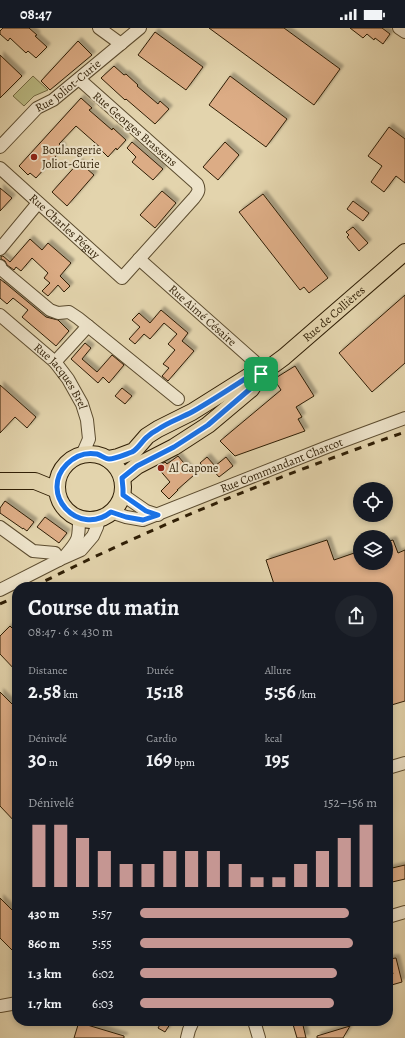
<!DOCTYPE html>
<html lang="fr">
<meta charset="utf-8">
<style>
body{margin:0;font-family:Alegreya,serif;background:#20242c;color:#f1f3f6;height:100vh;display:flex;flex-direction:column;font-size:15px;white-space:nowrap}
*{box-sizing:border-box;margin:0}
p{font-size:13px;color:#9ea1a6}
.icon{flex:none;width:22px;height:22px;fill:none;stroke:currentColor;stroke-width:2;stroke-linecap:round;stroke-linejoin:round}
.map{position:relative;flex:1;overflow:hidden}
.drawer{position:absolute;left:12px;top:554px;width:381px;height:444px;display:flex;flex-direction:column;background:#171b24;border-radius:16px;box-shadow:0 2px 6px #0003}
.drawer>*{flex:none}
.buttons{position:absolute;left:353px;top:454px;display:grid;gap:8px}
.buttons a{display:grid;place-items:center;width:40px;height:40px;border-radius:50%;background:#171b24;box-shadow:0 2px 6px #0003;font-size:20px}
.pin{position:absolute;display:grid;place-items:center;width:34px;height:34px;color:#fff;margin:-17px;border-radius:8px;box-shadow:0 2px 6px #0006}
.round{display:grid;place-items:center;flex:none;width:42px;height:42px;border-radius:21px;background:#20242c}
.headline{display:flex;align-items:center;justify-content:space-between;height:68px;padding:0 16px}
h1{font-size:22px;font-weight:700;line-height:30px}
.figures{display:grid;grid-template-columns:repeat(3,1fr);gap:6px;height:68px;padding:4px 16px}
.figures div{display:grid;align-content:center}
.figures b{font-size:20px;font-weight:700}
.figures small{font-size:11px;font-weight:400}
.figures p{font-size:11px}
.chart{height:112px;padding:8px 16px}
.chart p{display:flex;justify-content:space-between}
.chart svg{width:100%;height:72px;margin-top:4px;stroke:#c59692;stroke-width:6}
ul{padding:0 16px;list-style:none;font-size:13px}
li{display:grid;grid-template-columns:64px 48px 1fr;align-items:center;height:30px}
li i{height:10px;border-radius:5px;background:#c59692}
.status{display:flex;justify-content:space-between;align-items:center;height:28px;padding:0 20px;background:#171b24;direction:ltr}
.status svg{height:11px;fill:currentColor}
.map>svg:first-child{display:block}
</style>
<div class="status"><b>08:47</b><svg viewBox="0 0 49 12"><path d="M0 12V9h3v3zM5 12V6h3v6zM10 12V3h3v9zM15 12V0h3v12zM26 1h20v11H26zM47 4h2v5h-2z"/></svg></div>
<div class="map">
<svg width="405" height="1010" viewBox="0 0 405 1010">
<defs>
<filter id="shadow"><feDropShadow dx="3.5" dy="-3.5" stdDeviation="1" flood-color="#0004"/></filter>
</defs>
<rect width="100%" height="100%" fill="#e3d4ad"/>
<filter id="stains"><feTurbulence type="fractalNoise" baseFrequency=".005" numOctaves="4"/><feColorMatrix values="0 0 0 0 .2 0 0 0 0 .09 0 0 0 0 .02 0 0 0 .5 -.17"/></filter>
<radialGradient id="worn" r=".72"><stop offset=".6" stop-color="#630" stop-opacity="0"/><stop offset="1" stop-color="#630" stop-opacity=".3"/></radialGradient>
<path fill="#bbbb84" stroke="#756c44" d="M33,48L48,62L34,68L24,78L13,68Z"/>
<path fill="#dcac85" stroke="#2f1e05" filter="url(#shadow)" d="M3,0H29L37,7L35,8L47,19L36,30L28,23L26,25L10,10L8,13L0,6V3Z
M209,0H284L340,41L314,77Z
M350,0H382L390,6L383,16L375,10L374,12L367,6L363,10Z
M155,4L203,39L186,62L138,27Z
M78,13L92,27L50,62L41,53Z
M0,27L22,48L0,70Z
M114,38L124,47L126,46L138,57L137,58L158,76L160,73L169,81L155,96L126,71L125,72L101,50Z
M230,48L287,91L266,119L209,77Z
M81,70L92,80L89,82L112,102L113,100L126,112L117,122L116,120L108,129L101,122L102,121L76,98L59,116L63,120L36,150L30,145L28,147L19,138Z
M389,99L405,111V155L396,148L384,164L371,154L382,138L368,128Z
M132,114L163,141L153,152L132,134L136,129L127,120Z
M225,114L239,127L218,152L203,139Z
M79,134L94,147L67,178L52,164Z
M0,160L12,170L0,183Z
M162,163L176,175L155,200L140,187Z
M263,166L328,250L309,265L304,259L300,262L239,184Z
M353,173L369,185L363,193L347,181Z
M353,199L368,215L359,223L347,209L349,207L346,204Z
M30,211L42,222L48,215L71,235L60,248L70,258L64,264L58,257L48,268L42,263L50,255L44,250L48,245L32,230L21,243L16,239L14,242L7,237L5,233L1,231V228H3L10,234Z
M0,251L5,255L4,254L46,289L58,292L69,303L56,318L22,289L28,282L13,270L7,276L0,270Z
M405,267V335L372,364L339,325Z
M161,282L188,305L182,313L194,323L168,353L162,348L169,340L163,336L175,322L168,316L177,306L164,295L150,311L144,306L135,316L129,311L140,299L132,292L139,285L150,295Z
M85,315L91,320L82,331L97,344L112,327L124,337L109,355L103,349L98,355L71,331Z
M295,338L314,368L296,379L302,389L298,391L305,403L235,428L220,413L281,362L274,351Z
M0,357L36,389L27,400L15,389L0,405Z
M122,360L132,368L125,376L115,368Z
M178,428L194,447L177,462H178L169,471L161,463L170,454L157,439L165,434L167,436Z
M207,429L215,438L226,429L233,438L219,449L212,441L208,444L200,435Z
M5,473L34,494L27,503L23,500V501L0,485V480Z
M45,489L67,505L59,515L37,499Z
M327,512L334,532L360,523V535H386V514L393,512L398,525L405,522V673L388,678V559H275L266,532Z
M17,597V644L0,626V608L10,598L13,601Z
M0,664L17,681V796L0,778Z
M405,837V851L388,855V841Z
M0,870L17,887V927L0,910Z
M396,930L402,954L388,958V947L393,946L389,931Z
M162,993H172L165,1004L158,1000Z
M292,993H302L306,1010H297Z
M80,996L83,997L84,996L124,1008V1010H74L78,997L79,998Z
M350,998L343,1010H317V1008Z"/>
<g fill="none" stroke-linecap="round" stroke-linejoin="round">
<g stroke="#5c4c2f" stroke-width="14">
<g id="minor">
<path d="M99,0L121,16"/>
<path d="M399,0L405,4"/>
<path id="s1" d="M0,119L37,80L53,72L140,0"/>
<path id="s2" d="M0,140L122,250L194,170C198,165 200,162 197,156L79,51"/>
<path d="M0,221L38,175"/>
<path id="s3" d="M139,231L254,333L257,338L261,346"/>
<path d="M0,238L1,241L50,282L58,285L69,284L78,290L88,298"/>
<path id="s4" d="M0,287L55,334L68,351L82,376L87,392L89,411L82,427"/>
<path d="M55,334L88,298L178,371"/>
<path d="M123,467L146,483L158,487"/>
<path id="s5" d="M111,484L126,489L143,492L327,419L405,390"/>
<path d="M0,499L33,523L55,525L59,532"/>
<path d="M65,528C79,512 79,511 79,490"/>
<path d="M0,562L63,530L81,522L93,508L97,499L99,491"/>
<path d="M388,740L405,735"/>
<path d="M388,889L405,884"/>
<path d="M0,978L17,975"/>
<path d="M254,993L259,1010"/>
<path d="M187,1010L189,1002L193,993"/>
</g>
</g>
<g stroke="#2f1e05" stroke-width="18">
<g id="major">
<circle cx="90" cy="459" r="33"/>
<path d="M108,431L118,429L134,423L147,408L158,401L192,384L254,345L261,346"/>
<path id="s6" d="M122,450L137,438L174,419L208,397L251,361L261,346L284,329L405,224"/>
<path d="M0,453H35L57,462"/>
</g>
</g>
<use href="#minor" stroke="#ede3ca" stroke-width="12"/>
<use href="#major" stroke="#e3d4ad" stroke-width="16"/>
<path stroke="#2f1e05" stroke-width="3" stroke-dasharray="7 7" stroke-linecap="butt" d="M33,559C153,498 278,448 405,404
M0,576L17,568"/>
</g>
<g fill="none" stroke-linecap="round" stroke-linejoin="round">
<g stroke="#fff" stroke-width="8">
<path id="route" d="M254,345L261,346L250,361L208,397L174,419L137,438L122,450L123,461V467L146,483L158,487L143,492L126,489L111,484C78,510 38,465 67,436C75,428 86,424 97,426C101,427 105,431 109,431C115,431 126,426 132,424C138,421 142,413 147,409C150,406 153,404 157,402C168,394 181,390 192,384C213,372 234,358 254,345Z"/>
</g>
<use href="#route" stroke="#1a73e8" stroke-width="5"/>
</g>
<g fill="#8f2418" stroke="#ede3ca" stroke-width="1.5">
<circle cx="34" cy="129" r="4"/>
<circle cx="161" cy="440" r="4"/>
</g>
<g text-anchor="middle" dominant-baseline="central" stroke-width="4" stroke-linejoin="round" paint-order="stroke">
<g font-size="12" fill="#2f1e05" stroke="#ede3ca">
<text stroke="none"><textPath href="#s1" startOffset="92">Rue Joliot-Curie</textPath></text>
<text transform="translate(135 101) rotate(41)">Rue Georges Brassens</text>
<text stroke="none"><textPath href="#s2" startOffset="87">Rue Charles Péguy</textPath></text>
<text stroke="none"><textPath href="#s6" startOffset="270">Rue de Collières</textPath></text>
<text stroke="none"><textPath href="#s3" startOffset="85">Rue Aimé Césaire</textPath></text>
<text stroke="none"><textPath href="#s4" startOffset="87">Rue Jacques Brel</textPath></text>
<text stroke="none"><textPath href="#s5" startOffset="182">Rue Commandant Charcot</textPath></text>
</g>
<g font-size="12" fill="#2f1e05" stroke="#ede3ca" text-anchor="start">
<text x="42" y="122">Boulangerie<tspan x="42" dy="14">Joliot-Curie</tspan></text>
<text x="169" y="440">Al Capone</text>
</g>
</g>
<rect width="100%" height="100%" filter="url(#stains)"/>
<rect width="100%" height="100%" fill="url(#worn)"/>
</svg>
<div class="buttons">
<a><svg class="icon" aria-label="locate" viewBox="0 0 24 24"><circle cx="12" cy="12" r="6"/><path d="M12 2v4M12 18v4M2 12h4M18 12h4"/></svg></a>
<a><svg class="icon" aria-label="layers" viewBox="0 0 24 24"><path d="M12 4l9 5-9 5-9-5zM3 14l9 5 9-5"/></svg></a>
</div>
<div class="pin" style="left:261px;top:346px;background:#1e9e55"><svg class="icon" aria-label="arrive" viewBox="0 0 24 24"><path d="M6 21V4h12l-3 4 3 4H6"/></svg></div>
<section class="drawer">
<div class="headline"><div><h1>Course du matin</h1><p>08:47 · 6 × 430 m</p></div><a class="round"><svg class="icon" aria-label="share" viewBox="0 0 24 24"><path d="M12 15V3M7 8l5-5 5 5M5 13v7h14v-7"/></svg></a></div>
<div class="figures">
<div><p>Distance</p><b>2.58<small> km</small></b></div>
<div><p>Durée</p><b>15:18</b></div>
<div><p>Allure</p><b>5:56<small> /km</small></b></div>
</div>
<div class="figures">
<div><p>Dénivelé</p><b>30<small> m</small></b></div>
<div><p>Cardio</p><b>169<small> bpm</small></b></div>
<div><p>kcal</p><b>195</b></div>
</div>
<div class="chart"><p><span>Dénivelé</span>152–156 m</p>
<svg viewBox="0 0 160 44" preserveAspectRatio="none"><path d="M5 44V6M15 44V6M25 44V14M35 44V22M45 44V30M55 44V30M65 44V22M75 44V22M85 44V22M95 44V30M105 44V38M115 44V38M125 44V30M135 44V22M145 44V14M155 44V6"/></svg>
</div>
<ul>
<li><b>430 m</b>5:57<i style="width:88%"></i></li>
<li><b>860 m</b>5:55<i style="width:90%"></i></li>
<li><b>1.3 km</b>6:02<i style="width:83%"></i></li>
<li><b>1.7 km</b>6:03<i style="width:82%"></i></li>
</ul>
</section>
</div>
